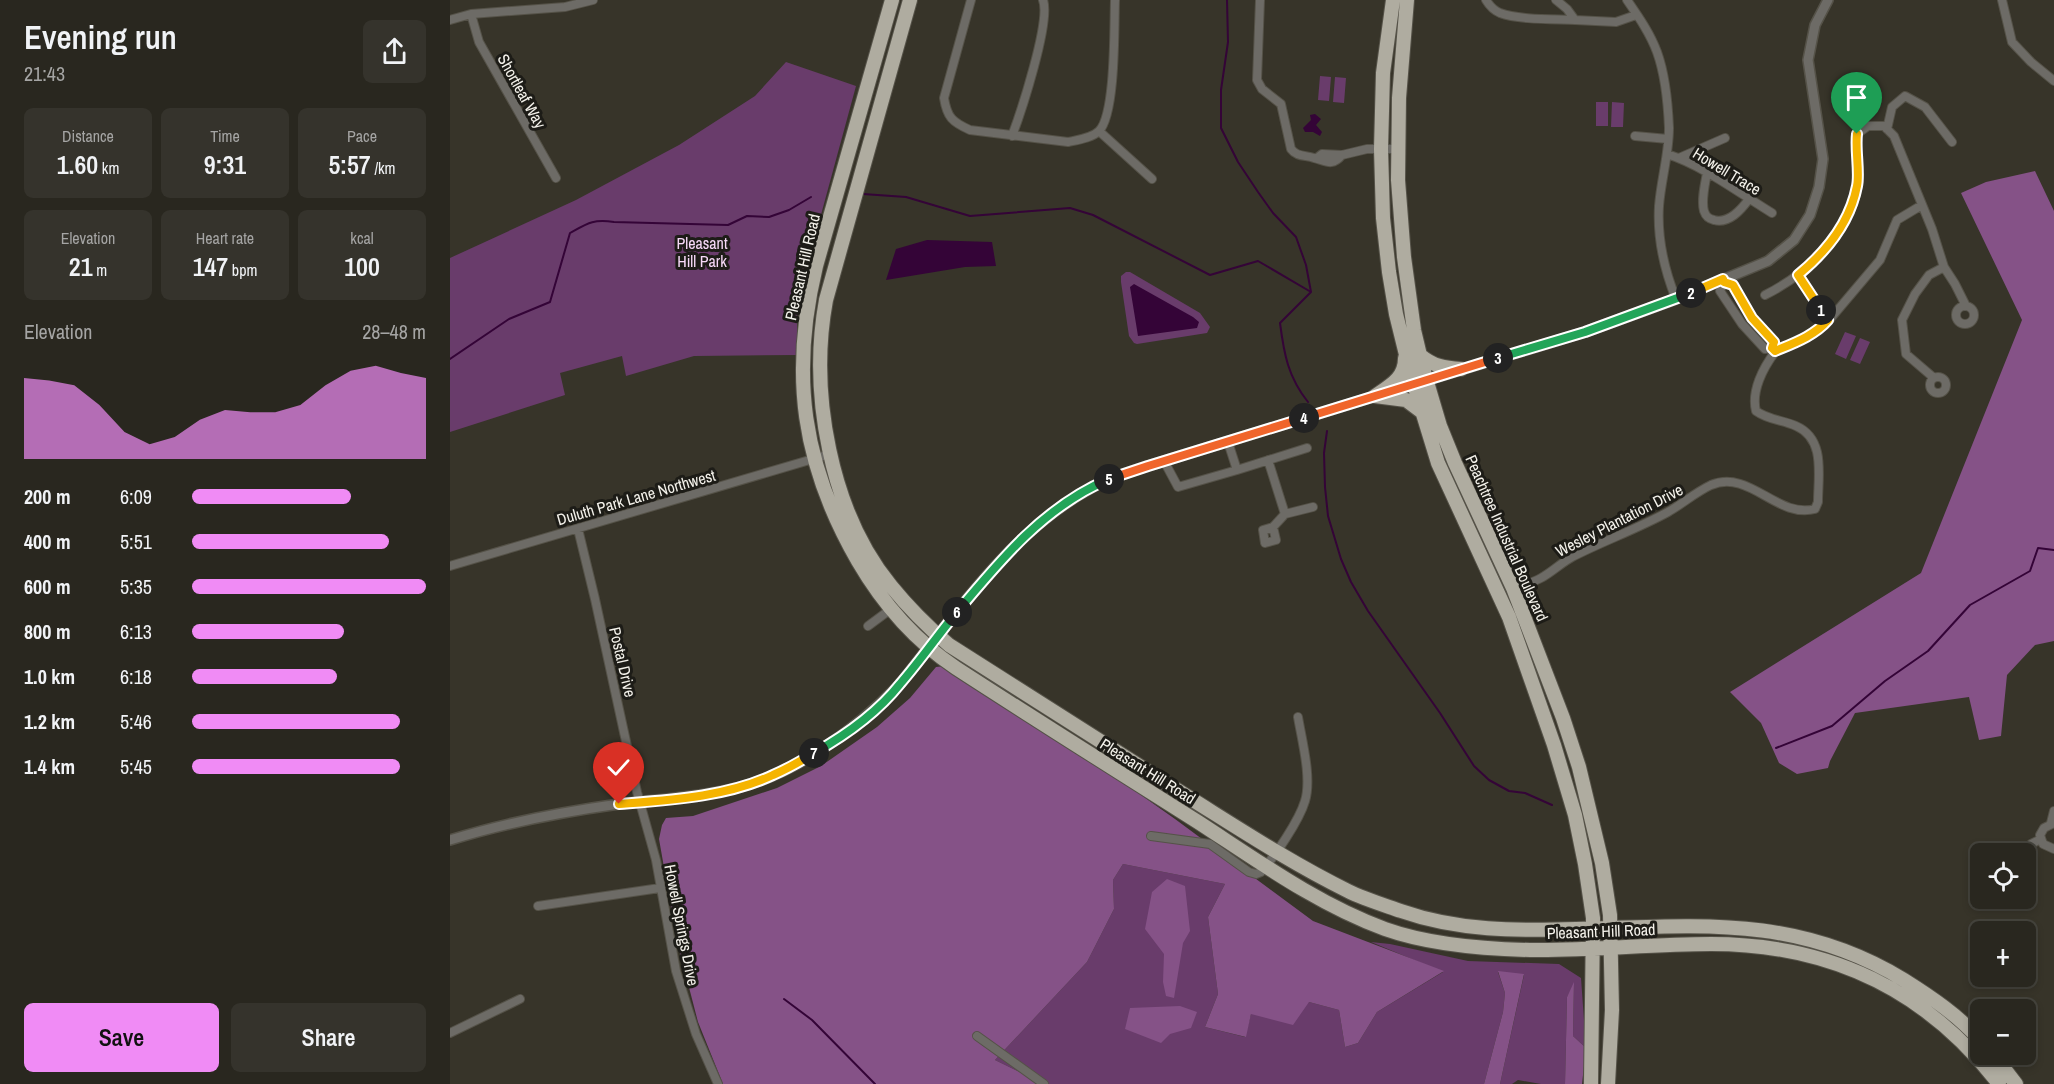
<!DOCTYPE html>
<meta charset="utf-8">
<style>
body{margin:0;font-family:"Archivo Narrow",sans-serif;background:#35332c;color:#f1f3f6;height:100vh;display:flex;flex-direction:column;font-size:22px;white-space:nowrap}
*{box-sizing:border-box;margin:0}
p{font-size:20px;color:#a5a5a4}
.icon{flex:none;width:33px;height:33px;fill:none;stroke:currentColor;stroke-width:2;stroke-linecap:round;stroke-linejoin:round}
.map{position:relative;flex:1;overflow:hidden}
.details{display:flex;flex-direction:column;background:#29271f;width:450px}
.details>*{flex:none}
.tools{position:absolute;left:1520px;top:843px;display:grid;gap:12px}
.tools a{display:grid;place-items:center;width:66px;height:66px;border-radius:9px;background:#29271f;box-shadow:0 3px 9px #0003,0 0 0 2px #45443d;font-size:30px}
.pin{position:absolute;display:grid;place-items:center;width:51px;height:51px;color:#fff;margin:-62px -26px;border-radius:50% 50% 50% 0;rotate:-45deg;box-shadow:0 0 6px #0007}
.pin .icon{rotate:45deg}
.km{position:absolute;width:30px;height:30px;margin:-15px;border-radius:50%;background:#222;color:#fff;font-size:16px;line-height:30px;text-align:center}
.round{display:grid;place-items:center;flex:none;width:63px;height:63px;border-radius:9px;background:#35332c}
.summary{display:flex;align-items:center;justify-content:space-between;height:102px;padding:0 24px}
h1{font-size:33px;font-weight:600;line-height:45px}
.figures{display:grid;grid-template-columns:repeat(3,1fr);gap:9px;height:102px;padding:6px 24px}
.figures div{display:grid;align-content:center;border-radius:9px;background:#35332c;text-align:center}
.figures b{font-size:26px;font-weight:600}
.figures small{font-size:16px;font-weight:400}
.figures p{font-size:16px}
.chart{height:168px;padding:12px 24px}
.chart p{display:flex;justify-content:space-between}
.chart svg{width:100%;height:108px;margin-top:6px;fill:#f08bf5;opacity:.7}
.primary-button{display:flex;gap:12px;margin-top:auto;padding:12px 24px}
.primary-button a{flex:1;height:69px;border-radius:9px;background:#f08bf5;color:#111;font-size:24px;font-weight:600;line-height:69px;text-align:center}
.primary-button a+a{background:#35332c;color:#f1f3f6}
ul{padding:0 24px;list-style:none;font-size:20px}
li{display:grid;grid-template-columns:96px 72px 1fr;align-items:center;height:45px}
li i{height:15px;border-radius:8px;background:#f08bf5}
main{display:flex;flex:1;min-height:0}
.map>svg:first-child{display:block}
</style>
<main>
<section class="details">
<div class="summary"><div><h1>Evening run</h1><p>21:43</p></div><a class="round"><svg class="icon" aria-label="share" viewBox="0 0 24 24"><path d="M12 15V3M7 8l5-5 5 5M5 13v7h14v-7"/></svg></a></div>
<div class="figures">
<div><p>Distance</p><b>1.60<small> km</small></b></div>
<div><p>Time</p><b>9:31</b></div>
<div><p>Pace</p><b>5:57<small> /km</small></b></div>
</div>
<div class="figures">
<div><p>Elevation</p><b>21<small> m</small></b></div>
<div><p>Heart rate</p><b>147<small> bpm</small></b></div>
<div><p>kcal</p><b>100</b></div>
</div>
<div class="chart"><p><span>Elevation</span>28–48 m</p>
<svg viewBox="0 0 160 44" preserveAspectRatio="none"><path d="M0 44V11L10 12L20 14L30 22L40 33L50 38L60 35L70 28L80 24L90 25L100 25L110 22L120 14L130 8L140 6L150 9L160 11V44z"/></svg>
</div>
<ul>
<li><b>200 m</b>6:09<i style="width:68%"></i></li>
<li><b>400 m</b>5:51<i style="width:84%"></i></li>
<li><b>600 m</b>5:35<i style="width:100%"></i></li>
<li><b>800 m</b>6:13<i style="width:65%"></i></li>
<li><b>1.0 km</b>6:18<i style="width:62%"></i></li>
<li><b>1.2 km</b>5:46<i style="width:89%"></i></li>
<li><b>1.4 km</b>5:45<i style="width:89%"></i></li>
</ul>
<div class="primary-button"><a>Save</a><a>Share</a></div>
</section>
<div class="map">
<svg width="1604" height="1084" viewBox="0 0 1604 1084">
<rect width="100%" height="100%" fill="#373429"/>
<path fill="#693c6b" d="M336,62L406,86L347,303V355L244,356L176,376L172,356L110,373L115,395L0,432V258L126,200L229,145L305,96Z
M870,76L881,77L879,101L868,100Z
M885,77L896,78L894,103L883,102Z
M1146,102H1158V126H1146Z
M1162,102L1174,103L1173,127H1161Z
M676,272H680L750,313L760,327L757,333L687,344L684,343L679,336L671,282V276Z
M1395,332L1406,336L1396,359L1385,354Z
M1410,338L1420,342L1410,364L1400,360Z
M673,864L775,884L758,917L768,994L755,1027L795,1037L801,1014L859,1002L889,1010L895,1047L908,1043L927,1012L993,972L921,942L940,944L1018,961L1109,964L1131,978L1136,1048L1123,1036L1124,984L1117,997L1115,1084H1091L1068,1080L1062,1084H1050L1074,975L1048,972L1055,993L1053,1012L1034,1084H594L545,1060L637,962L664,909L663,880Z"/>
<path fill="#855287" d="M1585,171L1604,211V641L1585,645L1557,675L1551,736L1529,740L1519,697L1405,713L1380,761L1378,768L1347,774L1329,763L1311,723L1280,692L1471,573L1572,320L1511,193L1536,182Z
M495,666L616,742L725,819L863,921L994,971L927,1012L908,1043L895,1047L889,1010L859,1002L843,1025L801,1014L796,1037L755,1027L768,994L758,917L775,884L673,864L663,880L664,909L637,962L545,1060L594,1084H273L248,1022L227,941L209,839L212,825L216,818L243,816L327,788L371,766L427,727L460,698L486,667Z
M717,879L735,886L740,931L733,943L724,998L716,996L713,982L714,954L695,929L702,892Z
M1048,971L1074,974L1050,1084H1034L1053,1012L1055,993Z
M1124,982L1123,1036L1136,1048L1132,1084H1115L1117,997Z
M730,1006L747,1012L741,1028L720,1034L711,1043L675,1029L680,1008Z"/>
<path fill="#340437" d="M865,114L871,119L866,125L872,132L870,136L863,132H855L853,128L861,120L860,115Z
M477,240L542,242L546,266L515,267L436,280L446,249Z
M684,284L743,317L749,322L747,328L688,336L680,287Z"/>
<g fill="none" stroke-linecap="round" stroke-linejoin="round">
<path stroke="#340437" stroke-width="2" d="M777,0L778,42L771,90V128L788,162L808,192L823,213L846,237L856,265L861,292
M413,194L456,197L520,216L620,208L643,215L760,275L808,261L861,292
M0,359L59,319L100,302L120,233C138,223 143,219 164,222L278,225L297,216L319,217L339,210L361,197
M858,402C838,377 834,354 830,323L861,292
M877,431L874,453L875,487L878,516L891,559L901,582L918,611L990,713L1024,766L1039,780L1059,791L1075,793L1102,805
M1326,748L1382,726L1435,681L1478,651L1520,605L1580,571L1588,548L1604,550
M334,999L362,1020L425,1084"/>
<g stroke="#555248" stroke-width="10">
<path id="minor" d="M521,0L494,98C497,117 502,122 520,130L618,142C627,140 642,138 649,131C666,114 664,25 665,0
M810,0L807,80L812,89L831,104L841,149C847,157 855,155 864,158C876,161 882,167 892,155
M1036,0C1039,5 1043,10 1050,13C1069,20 1104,19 1125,20L1117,9L1106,0
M1177,0C1188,16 1200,33 1207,52C1215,74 1218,104 1219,128C1219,154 1211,180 1209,206C1207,239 1214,269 1226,299
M1552,0L1562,42L1581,62L1604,81
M21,14L29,42L106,178
M0,20L21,14L115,7L143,0
M1125,20L1166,22L1186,15
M1437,129L1442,107L1455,96L1475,107L1502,142
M649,131L702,179
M562,136C571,112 601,21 593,0
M1185,136L1218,139
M1217,154C1254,166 1289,193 1322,213
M867,158L872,154L892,155L917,149H948
M1229,158L1275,138
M1257,173C1255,184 1251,200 1254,211C1256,217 1259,219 1264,220C1279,224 1291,210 1299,199
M1348,275L1378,320
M1274,282L1270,291L1292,324L1315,349L1322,348
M1315,295C1357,274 1400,234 1408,185C1410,170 1405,151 1407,134L1418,126H1434L1444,136L1482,229L1494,267L1505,284L1516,306
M1506 315a9 9 0 1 1 18 0a9 9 0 1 1-18 0Z
M1325,352L1361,335L1375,325L1430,260L1447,220L1472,205
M1480 385a8 8 0 1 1 16 0a8 8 0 1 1-16 0Z
M1484,378L1456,354L1452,320L1465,294L1479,275L1494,267
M778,442L787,470L857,448
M818,460L835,514L863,507
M714,461L728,487L787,470
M823,527L826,540L815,543L813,530L823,527L835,514
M128,529L145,599L187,792L206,860L226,971L246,1034L268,1084
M0,566L380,454
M1061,589C1071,586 1082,583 1091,578C1102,572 1111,563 1122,557C1153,541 1187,529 1218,512C1232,504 1246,492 1261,485C1300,469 1327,519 1365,509L1368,502C1368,476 1376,439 1346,426C1333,420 1318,420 1306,411C1301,391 1313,368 1325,352L1322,348L1324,342L1302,318L1283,285L1274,282L1273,279
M418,626L441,609
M1601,823L1604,811
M1604,823L1594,828L1590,835L1593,844L1604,849
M701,836L760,844L799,872L806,874L811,872C825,856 849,821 855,801C862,778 852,741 848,717
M1574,854L1581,844L1591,839
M88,906L210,888
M0,1033L70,999
M527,1036L594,1084"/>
</g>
<g stroke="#555248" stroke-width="12">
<path id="tertiary" d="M0,840C54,823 112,812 169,804C210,799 250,797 290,787C349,772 407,728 449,685C506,613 560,532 643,487C660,478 679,472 698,466L1135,332L1226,299L1318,261L1344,240L1360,215L1369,187L1373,159L1358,60L1365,25L1378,0"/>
</g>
<g stroke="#555248" stroke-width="16">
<path id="trunk" d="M442,0L366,266C340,374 352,464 408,561C433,604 464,640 506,668C586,720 667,771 748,822C808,861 867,904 935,929C980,945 1032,949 1080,950C1140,951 1200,944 1261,944C1379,944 1477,990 1549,1084
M460,0L376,300C359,392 380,512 441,586C458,607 478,627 499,645C577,695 656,745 735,795C788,828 841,863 898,891C914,899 934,905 951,911C1008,931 1067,931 1126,929C1246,926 1346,914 1454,980C1481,997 1509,1016 1530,1040
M943,0L933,73L931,149L933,218L939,272L946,314L961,375L988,463L1059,617L1104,745L1125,815L1135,864L1143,918L1141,1084
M957,0L949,98L948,180L954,257L964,330L974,372L990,426L1005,463L1063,588L1113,718L1129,767L1152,863L1160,915L1162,1010L1158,1084
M970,355C983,366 994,368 1011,369
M925,396C941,385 955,378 955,358
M925,396L956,400L972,412
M1543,1054L1566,1084"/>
</g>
<use href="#minor" stroke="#6d6b66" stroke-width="8"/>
<use href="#tertiary" stroke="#6d6b66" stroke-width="9"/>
<use href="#trunk" stroke="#afaca0" stroke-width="14"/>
</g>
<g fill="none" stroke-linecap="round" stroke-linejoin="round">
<g stroke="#fff" stroke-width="12">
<path id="split-1" d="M1371,310L1348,275C1376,252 1400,222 1407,186C1410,173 1405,150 1407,134"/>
</g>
<g stroke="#fff" stroke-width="12">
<path id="split-2" d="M1241,293L1273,279L1274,282L1283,285L1302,318L1324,342L1322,348L1325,351C1344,343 1364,336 1378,320L1371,310"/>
</g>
<g stroke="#fff" stroke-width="12">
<path id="split-3" d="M1048,358L1135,332L1241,293"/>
</g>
<g stroke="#fff" stroke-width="12">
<path id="split-4" d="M854,418L1048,358"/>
</g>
<g stroke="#fff" stroke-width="12">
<path id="split-5" d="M659,479L698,466L854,418"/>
</g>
<g stroke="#fff" stroke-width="12">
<path id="split-6" d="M507,612C551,559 595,506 659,479"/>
</g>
<g stroke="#fff" stroke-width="12">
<path id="split-7" d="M364,753C396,735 427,713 450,684C470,661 488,635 507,612"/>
</g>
<g stroke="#fff" stroke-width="12">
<path id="split-8" d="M169,804C220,800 276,797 323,775C337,769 351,761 364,753"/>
</g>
<use href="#split-1" stroke="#f5b400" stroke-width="8"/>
<use href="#split-2" stroke="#f5b400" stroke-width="8"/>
<use href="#split-3" stroke="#22a559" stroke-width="8"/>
<use href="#split-4" stroke="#f0652b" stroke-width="8"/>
<use href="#split-5" stroke="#f0652b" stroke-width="8"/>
<use href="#split-6" stroke="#22a559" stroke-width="8"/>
<use href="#split-7" stroke="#22a559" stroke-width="8"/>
<use href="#split-8" stroke="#f5b400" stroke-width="8"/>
</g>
<g text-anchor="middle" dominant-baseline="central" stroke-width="6" stroke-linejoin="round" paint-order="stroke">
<g font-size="16" fill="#f4f2eb" stroke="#1d1c17">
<text transform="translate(72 91) rotate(61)">Shortleaf Way</text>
<text transform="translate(1277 171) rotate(31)">Howell Trace</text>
<text transform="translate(352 267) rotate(-77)">Pleasant Hill Road</text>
<text transform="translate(186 497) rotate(-16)">Duluth Park Lane Northwest</text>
<text transform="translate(1169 520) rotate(-27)">Wesley Plantation Drive</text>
<text transform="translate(1057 538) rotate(66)">Peachtree Industrial Boulevard</text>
<text transform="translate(173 662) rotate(77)">Postal Drive</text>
<text transform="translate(698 771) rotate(32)">Pleasant Hill Road</text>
<text transform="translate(232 925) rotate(79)">Howell Springs Drive</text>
<text transform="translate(1151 931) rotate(-2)">Pleasant Hill Road</text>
</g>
<g font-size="16" fill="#f7d9f8" stroke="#1d1c17">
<text x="252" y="243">Pleasant<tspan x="252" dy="18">Hill Park</tspan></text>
</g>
</g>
</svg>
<div class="tools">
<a><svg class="icon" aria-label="locate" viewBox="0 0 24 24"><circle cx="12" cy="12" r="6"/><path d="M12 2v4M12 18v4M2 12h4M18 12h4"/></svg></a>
<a>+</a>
<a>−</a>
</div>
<div class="pin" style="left:1407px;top:134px;background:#1e9e55"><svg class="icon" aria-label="arrive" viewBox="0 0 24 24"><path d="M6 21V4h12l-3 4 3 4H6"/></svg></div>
<div class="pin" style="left:169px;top:804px;background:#d93025"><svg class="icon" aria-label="check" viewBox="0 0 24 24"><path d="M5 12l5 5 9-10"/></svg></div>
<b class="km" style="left:1371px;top:310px">1</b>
<b class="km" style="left:1241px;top:293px">2</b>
<b class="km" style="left:1048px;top:358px">3</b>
<b class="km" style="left:854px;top:418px">4</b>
<b class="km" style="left:659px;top:479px">5</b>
<b class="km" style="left:507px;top:612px">6</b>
<b class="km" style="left:364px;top:753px">7</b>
</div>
</main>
